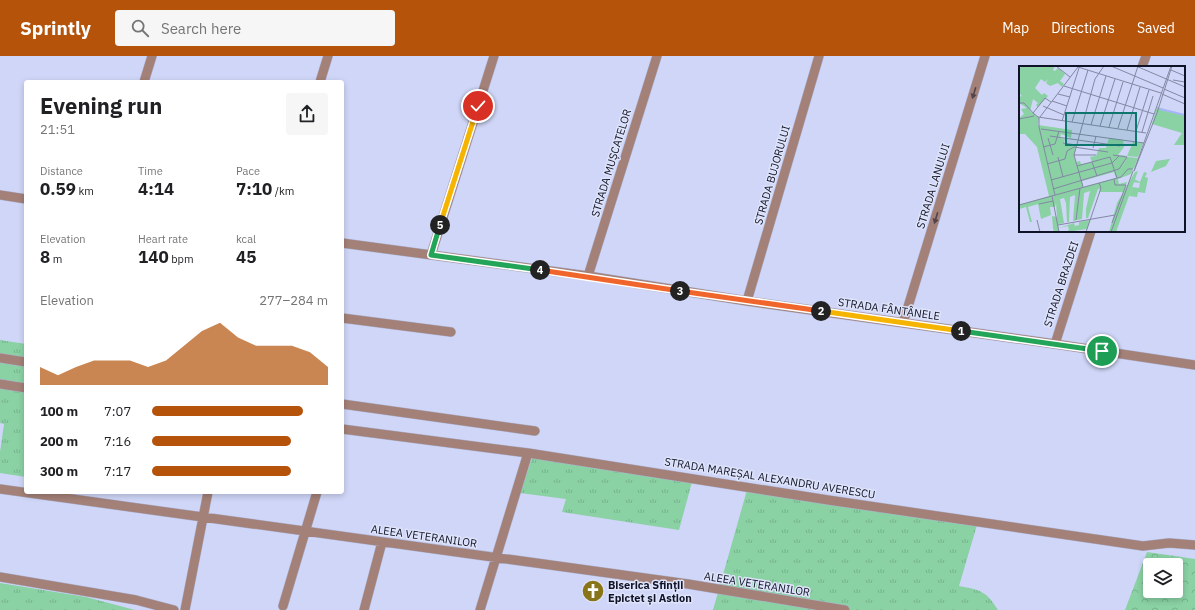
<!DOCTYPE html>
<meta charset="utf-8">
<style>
body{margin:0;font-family:"IBM Plex Sans",sans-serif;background:#f6f6f6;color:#202124;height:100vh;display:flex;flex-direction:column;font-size:15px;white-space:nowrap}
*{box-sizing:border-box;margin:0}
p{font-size:13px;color:#757577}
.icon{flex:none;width:22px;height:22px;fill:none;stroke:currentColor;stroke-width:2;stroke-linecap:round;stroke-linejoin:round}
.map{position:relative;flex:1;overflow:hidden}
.sheet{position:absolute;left:24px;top:24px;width:320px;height:414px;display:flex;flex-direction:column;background:#fff;border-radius:4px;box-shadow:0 2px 6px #0003}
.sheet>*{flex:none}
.buttons{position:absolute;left:1143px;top:502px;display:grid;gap:8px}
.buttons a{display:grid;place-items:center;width:40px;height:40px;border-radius:4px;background:#fff;box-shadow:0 2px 6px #0003;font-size:20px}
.pin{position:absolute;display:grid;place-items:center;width:34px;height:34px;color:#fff;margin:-17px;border:2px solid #fff;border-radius:50%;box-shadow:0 1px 4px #0007}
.km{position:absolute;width:20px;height:20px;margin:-10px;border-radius:50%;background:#222;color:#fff;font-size:11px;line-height:20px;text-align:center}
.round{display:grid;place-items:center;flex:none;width:42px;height:42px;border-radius:4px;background:#f6f6f6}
.summary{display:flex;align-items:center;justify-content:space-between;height:68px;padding:0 16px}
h1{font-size:22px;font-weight:800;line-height:30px}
.stats{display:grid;grid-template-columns:repeat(3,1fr);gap:6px;height:68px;padding:4px 16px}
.stats div{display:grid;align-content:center}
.stats b{font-size:17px;font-weight:800}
.stats small{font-size:11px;font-weight:400}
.stats p{font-size:11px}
.chart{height:112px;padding:8px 16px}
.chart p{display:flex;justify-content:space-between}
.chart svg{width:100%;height:72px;margin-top:4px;fill:#b45309;opacity:.7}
ul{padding:0 16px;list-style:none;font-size:13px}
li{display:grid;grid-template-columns:64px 48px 1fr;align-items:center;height:30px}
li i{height:10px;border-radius:5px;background:#b45309}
header{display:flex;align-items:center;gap:24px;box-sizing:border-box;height:56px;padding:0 20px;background:#b45309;color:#fff}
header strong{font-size:19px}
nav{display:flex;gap:22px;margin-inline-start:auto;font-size:14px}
.search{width:280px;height:36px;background:#f6f6f6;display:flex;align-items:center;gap:10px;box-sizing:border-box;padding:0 14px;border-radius:4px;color:#757577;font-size:15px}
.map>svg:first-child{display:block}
</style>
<header>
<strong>Sprintly</strong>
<div class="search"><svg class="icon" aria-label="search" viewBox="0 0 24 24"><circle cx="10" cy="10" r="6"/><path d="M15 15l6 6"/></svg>Search here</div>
<nav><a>Map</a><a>Directions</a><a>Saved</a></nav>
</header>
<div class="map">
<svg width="1195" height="554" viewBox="0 0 1195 554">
<defs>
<pattern id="grass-tufts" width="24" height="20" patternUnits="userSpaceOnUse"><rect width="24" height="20" fill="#8ad1a4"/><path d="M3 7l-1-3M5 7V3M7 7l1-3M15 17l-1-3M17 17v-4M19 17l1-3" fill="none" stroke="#76b38d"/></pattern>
<pattern id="park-crowns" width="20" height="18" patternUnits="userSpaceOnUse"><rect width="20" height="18" fill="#8ad1a4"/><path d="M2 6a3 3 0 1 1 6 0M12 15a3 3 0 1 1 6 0" fill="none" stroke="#76b38d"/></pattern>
</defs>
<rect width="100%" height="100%" fill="#cfd6f7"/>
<path fill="url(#grass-tufts)" d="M0,284L26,288V421L0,417V396L4,368L0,367Z
M532,402L692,426L679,474L562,456L566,443L520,437Z
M747,434L977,469L959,530C981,534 986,535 998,554H713Z
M0,527L86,541L135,554H0Z"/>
<path fill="url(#park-crowns)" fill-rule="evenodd" d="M1147,496L1195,503V554H1125ZM1150,509H1176V535H1150Z"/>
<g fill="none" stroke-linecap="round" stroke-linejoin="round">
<g stroke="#adb3d2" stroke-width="10">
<path id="street" d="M1142,11L1146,0
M144,26L152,0
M320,26L328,0
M0,139L26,143
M342,187L588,220L747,245L1055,288L1195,309
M431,199L494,0
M588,220L657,0
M747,245L819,0
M342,262L451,276
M903,267L985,0
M1055,288L1091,175
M0,302L26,306
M0,328L26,332
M342,348L535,375
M342,373L528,397L828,444L1143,490L1169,487L1195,489
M0,433L688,528L845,554
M0,521L136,544L174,554
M283,550L317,436
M185,554L208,436
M364,554L382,486
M480,554L528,397"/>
</g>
<use href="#street" stroke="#a48178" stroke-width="9"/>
</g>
<defs><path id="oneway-solid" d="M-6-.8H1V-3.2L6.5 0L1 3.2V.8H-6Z"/></defs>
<g fill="#53444b">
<use href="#oneway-solid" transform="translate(974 37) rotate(107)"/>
<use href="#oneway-solid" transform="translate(936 162) rotate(107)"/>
</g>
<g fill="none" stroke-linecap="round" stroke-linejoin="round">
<g stroke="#fff" stroke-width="8">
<path id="split-1" d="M961,275L1102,295"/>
</g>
<g stroke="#fff" stroke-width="8">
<path id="split-2" d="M821,255L961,275"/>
</g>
<g stroke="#fff" stroke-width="8">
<path id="split-3" d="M680,235L821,255"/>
</g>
<g stroke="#fff" stroke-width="8">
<path id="split-4" d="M540,214L680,235"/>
</g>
<g stroke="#fff" stroke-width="8">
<path id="split-5" d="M440,169L431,199L540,214"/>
</g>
<g stroke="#fff" stroke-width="8">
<path id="split-6" d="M440,169L478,50"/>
</g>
<use href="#split-1" stroke="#22a559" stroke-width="5"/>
<use href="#split-2" stroke="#f5b400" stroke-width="5"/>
<use href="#split-3" stroke="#f0652b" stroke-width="5"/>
<use href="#split-4" stroke="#f0652b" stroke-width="5"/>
<use href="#split-5" stroke="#22a559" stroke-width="5"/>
<use href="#split-6" stroke="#f5b400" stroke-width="5"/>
</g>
<defs>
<g id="church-disc" transform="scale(1.15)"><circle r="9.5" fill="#897519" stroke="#dfe4fa"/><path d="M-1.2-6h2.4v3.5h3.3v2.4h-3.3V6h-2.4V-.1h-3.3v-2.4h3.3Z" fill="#fff"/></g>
</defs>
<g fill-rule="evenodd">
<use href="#church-disc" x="593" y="535"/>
</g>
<g text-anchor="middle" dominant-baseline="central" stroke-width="3" stroke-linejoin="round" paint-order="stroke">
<g font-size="11" fill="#101327" stroke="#dfe4fa">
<text transform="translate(611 107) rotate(-73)">STRADA MUȘCATELOR</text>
<text transform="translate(772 119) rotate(-74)">STRADA BUJORULUI</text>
<text transform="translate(933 130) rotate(-73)">STRADA LANULUI</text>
<text transform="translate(1061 228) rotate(-72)">STRADA BRAZDEI</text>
<text transform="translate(889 253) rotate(8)">STRADA FÂNTÂNELE</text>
<text transform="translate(770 422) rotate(9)">STRADA MAREȘAL ALEXANDRU AVERESCU</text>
<text transform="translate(424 480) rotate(8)">ALEEA VETERANILOR</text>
<text transform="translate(757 528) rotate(9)">ALEEA VETERANILOR</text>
</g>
<g font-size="11" font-weight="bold" fill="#101327" stroke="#dfe4fa" text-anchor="start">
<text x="608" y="529">Biserica Sfinții<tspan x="608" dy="13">Epictet și Astion</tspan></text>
</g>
</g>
<g transform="translate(1019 10)">
<rect width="166" height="166" fill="#cfd6f7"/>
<path d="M3,0H36L34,4L36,5L39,2L46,8L41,15L45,18L43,21L39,17L31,20L27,17L29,13L26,16L22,13L16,22L23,29L25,27L29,30L19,41L17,39L19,37L14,33L11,45L20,52L19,59L53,64L52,72L42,68L41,72L46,73L45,77L57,80L55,90L57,96L61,95L62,98L73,96L71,91L77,90L80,82H87L90,72L104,74L105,81L99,89L108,90L104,100L114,103L112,108L99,113L100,118L108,116L104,126H80L81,123H79L69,152H67V143L71,125L65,127L63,153L54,155L56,129L51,131L50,156H48L47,137L45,132L41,133L45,157L39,158L40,166H35L34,162L33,150L38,151L37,137L36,141H31L32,149L22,153L19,138L9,141L13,156H11L7,141L0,143V139L30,130L18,81L6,68H0V52L5,48L2,43L8,42L0,37V31L3,30L0,27V3ZM95,106L97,112L64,121L63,115ZM138,41L166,49V79H155L163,67L133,58ZM157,92L151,93L147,100L132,106L137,95ZM125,106L128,107L126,111L129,112L126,127L119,126L118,131L110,130L113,121L120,122L121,117L114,116L115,113L121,116ZM71,154L68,163L47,166L50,164L49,160L40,162L55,157L56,160L60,159V156Z" fill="#8ad1a4" fill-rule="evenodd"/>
<path d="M119,105L97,166H90L98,137L116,106Z" fill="#8ad1a4"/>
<path d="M114,76L124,77L119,91L108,90ZM108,91L119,92L115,102L106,106L104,100Z" fill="#8ad1a4"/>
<path fill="none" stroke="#a8b5fc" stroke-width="2" d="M141,43L166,49"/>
<path fill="none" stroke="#8388a4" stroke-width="1" d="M37,0L51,11M92,0L144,22M117,0L166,21M152,0L115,105L138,47L153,0M59,1L142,27M152,4L166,10M154,14L166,16M45,20L135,48M145,23L166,32M39,28L51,31M143,28L166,38M33,35L48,40M32,36L26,32L14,47L19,51L127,67M0,37H5L16,49M24,40L45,49M20,51V61L36,129M21,51L59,1M0,53L15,50M43,55L60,2M53,56L69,4M72,59L87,10M81,60L96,13M90,61L104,16M99,62L119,0M22,63L125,77M108,64L121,21M117,65L130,24M123,66L134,30M31,70L101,80M29,72L34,89M44,77L57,79M24,81L36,78L40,65M74,82L77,70M55,89H77M39,91L44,111M73,96L78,110M28,98L46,93L48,85L55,81L89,86M58,100L91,91L98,112M32,114L93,97L100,90M64,121L55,89L76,13L85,0M34,123L100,103L108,91L94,89M33,130L40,166M20,138L34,135M0,139L102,111L109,103H114M18,154L21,166M57,154L61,122M93,157L107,119H96L95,113M39,159L96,149M67,166L82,122L80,117M92,166L114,105"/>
<path fill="#0f766e" fill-opacity="0.15" stroke="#0f766e" stroke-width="2" d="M47,47H117V79H47Z"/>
<rect width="166" height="166" fill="none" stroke="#101327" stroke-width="2"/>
</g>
</svg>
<div class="buttons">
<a><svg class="icon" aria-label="layers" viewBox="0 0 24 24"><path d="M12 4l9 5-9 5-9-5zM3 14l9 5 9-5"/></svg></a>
</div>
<div class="pin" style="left:1102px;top:295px;background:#1e9e55"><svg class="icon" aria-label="arrive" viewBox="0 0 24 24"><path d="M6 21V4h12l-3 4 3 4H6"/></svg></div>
<div class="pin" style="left:478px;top:50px;background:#d93025"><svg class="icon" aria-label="check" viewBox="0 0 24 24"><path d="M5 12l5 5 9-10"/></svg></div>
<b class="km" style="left:961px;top:275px">1</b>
<b class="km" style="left:821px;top:255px">2</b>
<b class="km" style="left:680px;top:235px">3</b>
<b class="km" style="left:540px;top:214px">4</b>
<b class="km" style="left:440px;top:169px">5</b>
<section class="sheet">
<div class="summary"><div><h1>Evening run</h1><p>21:51</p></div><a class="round"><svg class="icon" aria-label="share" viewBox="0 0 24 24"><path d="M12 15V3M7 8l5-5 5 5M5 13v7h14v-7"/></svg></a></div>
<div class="stats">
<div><p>Distance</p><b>0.59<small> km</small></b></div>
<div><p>Time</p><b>4:14</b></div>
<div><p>Pace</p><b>7:10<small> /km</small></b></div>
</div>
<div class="stats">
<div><p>Elevation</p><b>8<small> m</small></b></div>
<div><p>Heart rate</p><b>140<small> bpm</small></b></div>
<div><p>kcal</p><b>45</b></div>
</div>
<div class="chart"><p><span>Elevation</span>277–284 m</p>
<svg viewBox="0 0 160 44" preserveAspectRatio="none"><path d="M0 44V33L10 38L20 33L30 29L40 29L50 29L60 33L70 29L80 20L90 11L100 6L110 15L120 20L130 20L140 20L150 24L160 33V44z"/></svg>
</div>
<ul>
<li><b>100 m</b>7:07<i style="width:86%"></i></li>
<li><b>200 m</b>7:16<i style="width:79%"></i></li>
<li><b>300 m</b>7:17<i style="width:79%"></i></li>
</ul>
</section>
</div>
